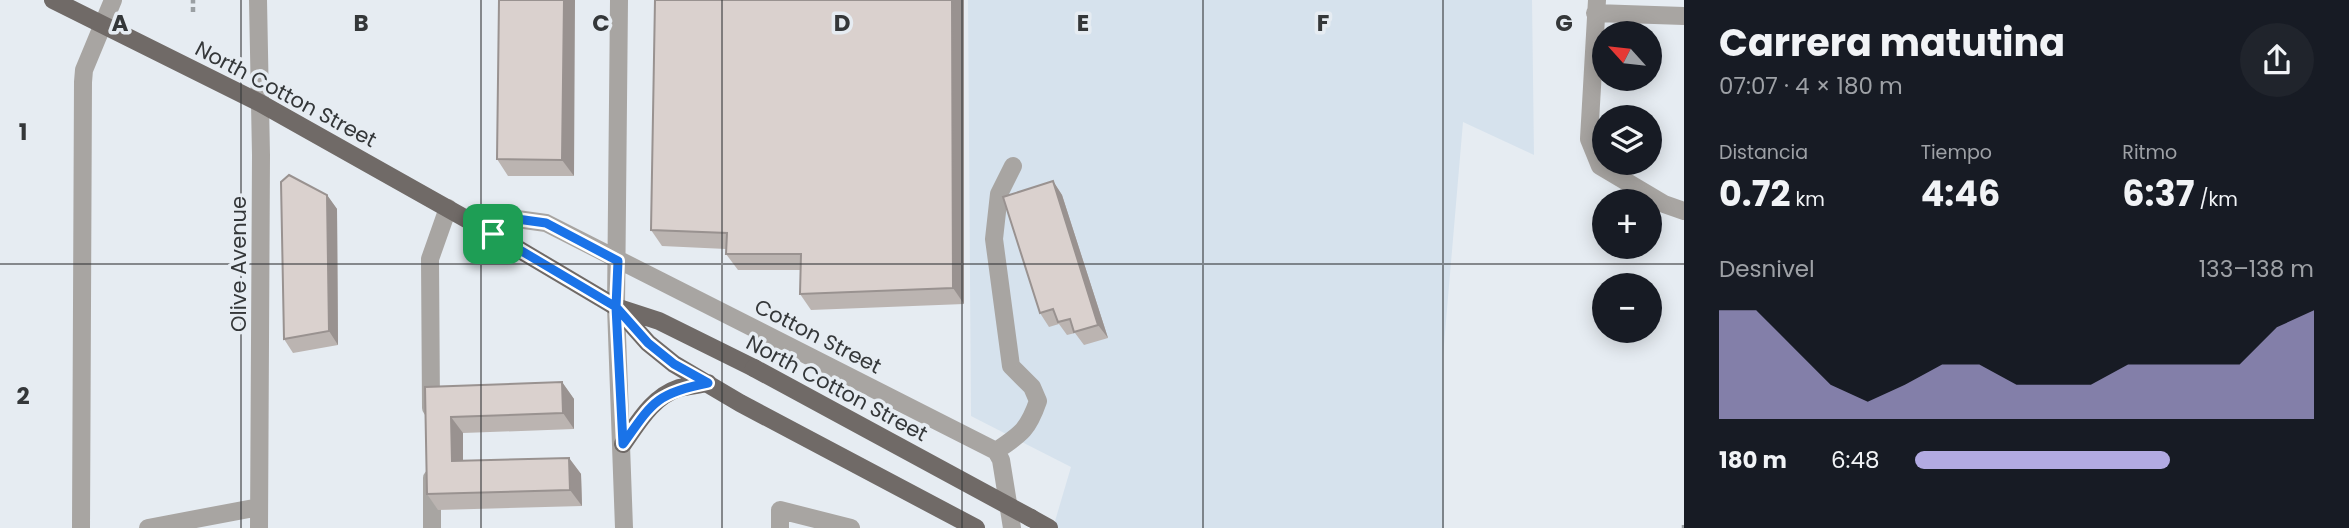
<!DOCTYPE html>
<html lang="es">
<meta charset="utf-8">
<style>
body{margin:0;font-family:Poppins,sans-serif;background:#20242c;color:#f1f3f6;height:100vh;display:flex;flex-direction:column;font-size:26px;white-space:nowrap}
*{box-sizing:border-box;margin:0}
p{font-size:23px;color:#9ea1a6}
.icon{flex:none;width:38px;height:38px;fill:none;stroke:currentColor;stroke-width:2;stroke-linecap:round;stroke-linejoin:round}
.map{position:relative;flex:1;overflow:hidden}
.details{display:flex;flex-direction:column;background:#171b24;width:665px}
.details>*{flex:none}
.needle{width:46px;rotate:297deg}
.fabs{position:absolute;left:1592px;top:21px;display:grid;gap:14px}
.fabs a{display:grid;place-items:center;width:70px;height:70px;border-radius:50%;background:#171b24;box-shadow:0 4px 18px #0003;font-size:35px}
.pin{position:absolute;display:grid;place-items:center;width:60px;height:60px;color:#fff;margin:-30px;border-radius:14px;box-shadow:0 4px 10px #0006}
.round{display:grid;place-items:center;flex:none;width:74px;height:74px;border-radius:37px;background:#20242c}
.headline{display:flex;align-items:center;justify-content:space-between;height:119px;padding:0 35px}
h1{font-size:38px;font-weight:700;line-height:52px}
.figures{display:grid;grid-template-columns:repeat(3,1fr);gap:10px;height:119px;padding:7px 35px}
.figures div{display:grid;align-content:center}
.figures b{font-size:35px;font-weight:700}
.figures small{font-size:19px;font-weight:400}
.figures p{font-size:19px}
.chart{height:196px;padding:14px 35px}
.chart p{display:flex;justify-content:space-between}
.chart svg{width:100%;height:126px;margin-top:7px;fill:#b2aae2;opacity:.7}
ul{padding:0 35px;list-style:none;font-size:23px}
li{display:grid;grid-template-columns:112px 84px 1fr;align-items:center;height:52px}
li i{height:18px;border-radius:9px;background:#b2aae2}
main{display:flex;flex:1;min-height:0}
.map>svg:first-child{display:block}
</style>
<main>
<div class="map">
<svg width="1684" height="528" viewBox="0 0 1684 528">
<rect width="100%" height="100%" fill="#e6ecf2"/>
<path fill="#d6e2ed" d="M968,0H1532L1534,155L1463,122L1443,356L1444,528H1053L1071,467L971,416Z"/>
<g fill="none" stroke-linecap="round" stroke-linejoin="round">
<path stroke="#9a9fa3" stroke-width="4.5" stroke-dasharray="5 3.5" stroke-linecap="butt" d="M193,12V0
M1684,528V525"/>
<path stroke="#a8a5a2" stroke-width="18" d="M258,0L261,155L259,528
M619,0L616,307L624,528
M1597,0L1589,139L1600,166L1664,204L1684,211
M1595,13L1684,16
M493,234L517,219L546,223L996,451
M431,408L430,259L448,208
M996,451C1021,434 1028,430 1038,401L1032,387L1011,366L994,239L999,194L1013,166
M996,451L1001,460L1012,528
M432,478V528
M81,528L83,82L84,70L113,0
M148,528L259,507
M780,528V510L851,528"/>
<path stroke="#706a67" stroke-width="18" d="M53,0L260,103L493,234L616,307L659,321L754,368
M616,307L648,343L674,364L740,403L976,528
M623,444C638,423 652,397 679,388C688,386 698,385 708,383
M1031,518L1049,528"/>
<path stroke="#706a67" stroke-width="18" d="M754,368L1031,518"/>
</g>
<path fill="#bbb4b1" d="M499,0L574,176H508L497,159Z
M655,0H964V304L811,310L800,294V270H738L726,254V249L662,246L651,230Z
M1053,181L1062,195L1108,338L1084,345L1075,333L1067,335L1059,324L1049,327L1040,313Z
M327,195L337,209L338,345L293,353L284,339Z
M562,382L574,399V429L463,433V461L569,458L581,474L582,506L438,510L427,494L425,387Z"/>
<path fill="#999290" d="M564,0H575L574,176L562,160Z
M952,0H964V304L953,288Z
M1053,181L1062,195L1108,338L1098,325Z
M327,195L337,209L338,345L329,331Z
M562,382L574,399V429L563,413Z
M451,417L463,433V477L452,461Z
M569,458L581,474L582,506L570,490Z"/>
<path fill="#dad1ce" stroke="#999290" stroke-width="2" d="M499,0H564L562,160L497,159Z
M655,0H952L953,288L800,294L801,254H726L727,233L651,230Z
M289,175L327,195L329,331L284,339L281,182Z
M1053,181L1098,325L1074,332L1070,319L1058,322L1053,309L1040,313L1003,197Z
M562,382L563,413L451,417L452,461L569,458L570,490L427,494L425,387Z"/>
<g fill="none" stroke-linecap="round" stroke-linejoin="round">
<g stroke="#fff" stroke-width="14">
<path id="route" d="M493,234L616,307L648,343L674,364L708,383C656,393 652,403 623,444L616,307L618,261L546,223L517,219L493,234"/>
</g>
<use href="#route" stroke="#1a73e8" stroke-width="9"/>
</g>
<path fill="none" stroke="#343739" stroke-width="2" stroke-opacity="0.55" d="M241,0V528M481,0V528M722,0V528M962,0V528M1203,0V528M1443,0V528M0,264H1684"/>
<g text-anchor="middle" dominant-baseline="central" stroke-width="7" stroke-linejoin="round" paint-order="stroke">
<g font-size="21" fill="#343739" stroke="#e6ecf2">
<text transform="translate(286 94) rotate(28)">North Cotton Street</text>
<text transform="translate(238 264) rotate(-90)">Olive Avenue</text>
<text transform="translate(818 336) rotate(27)">Cotton Street</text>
<text transform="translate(837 388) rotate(28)">North Cotton Street</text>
</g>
</g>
<g font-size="23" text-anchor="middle" font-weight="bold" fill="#343739" stroke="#e6ecf2" stroke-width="7" stroke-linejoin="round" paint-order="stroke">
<text x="120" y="31">A</text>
<text x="361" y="31">B</text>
<text x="601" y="31">C</text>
<text x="842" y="31">D</text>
<text x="1083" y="31">E</text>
<text x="1323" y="31">F</text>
<text x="1564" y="31">G</text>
<text x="23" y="140">1</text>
<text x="23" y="404">2</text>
</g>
</svg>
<div class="fabs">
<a><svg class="needle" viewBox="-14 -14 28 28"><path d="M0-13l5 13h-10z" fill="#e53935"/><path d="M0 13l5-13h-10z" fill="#9ea1a6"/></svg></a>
<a><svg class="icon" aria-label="layers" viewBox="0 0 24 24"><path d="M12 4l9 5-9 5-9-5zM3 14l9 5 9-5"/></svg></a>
<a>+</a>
<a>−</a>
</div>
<div class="pin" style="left:493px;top:234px;background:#1e9e55"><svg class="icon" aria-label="arrive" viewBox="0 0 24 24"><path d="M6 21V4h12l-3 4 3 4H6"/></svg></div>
</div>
<section class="details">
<div class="headline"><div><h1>Carrera matutina</h1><p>07:07 · 4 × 180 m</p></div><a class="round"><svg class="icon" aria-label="share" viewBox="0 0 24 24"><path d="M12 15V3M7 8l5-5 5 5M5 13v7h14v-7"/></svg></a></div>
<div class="figures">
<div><p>Distancia</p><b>0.72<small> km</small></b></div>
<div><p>Tiempo</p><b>4:46</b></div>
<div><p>Ritmo</p><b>6:37<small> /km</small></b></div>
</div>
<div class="chart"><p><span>Desnivel</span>133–138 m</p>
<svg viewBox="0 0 160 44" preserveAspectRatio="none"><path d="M0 44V6L10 6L20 19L30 32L40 38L50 32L60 25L70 25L80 32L90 32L100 32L110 25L120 25L130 25L140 25L150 12L160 6V44z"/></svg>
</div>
<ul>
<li><b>180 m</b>6:48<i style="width:64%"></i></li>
</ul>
</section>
</main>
